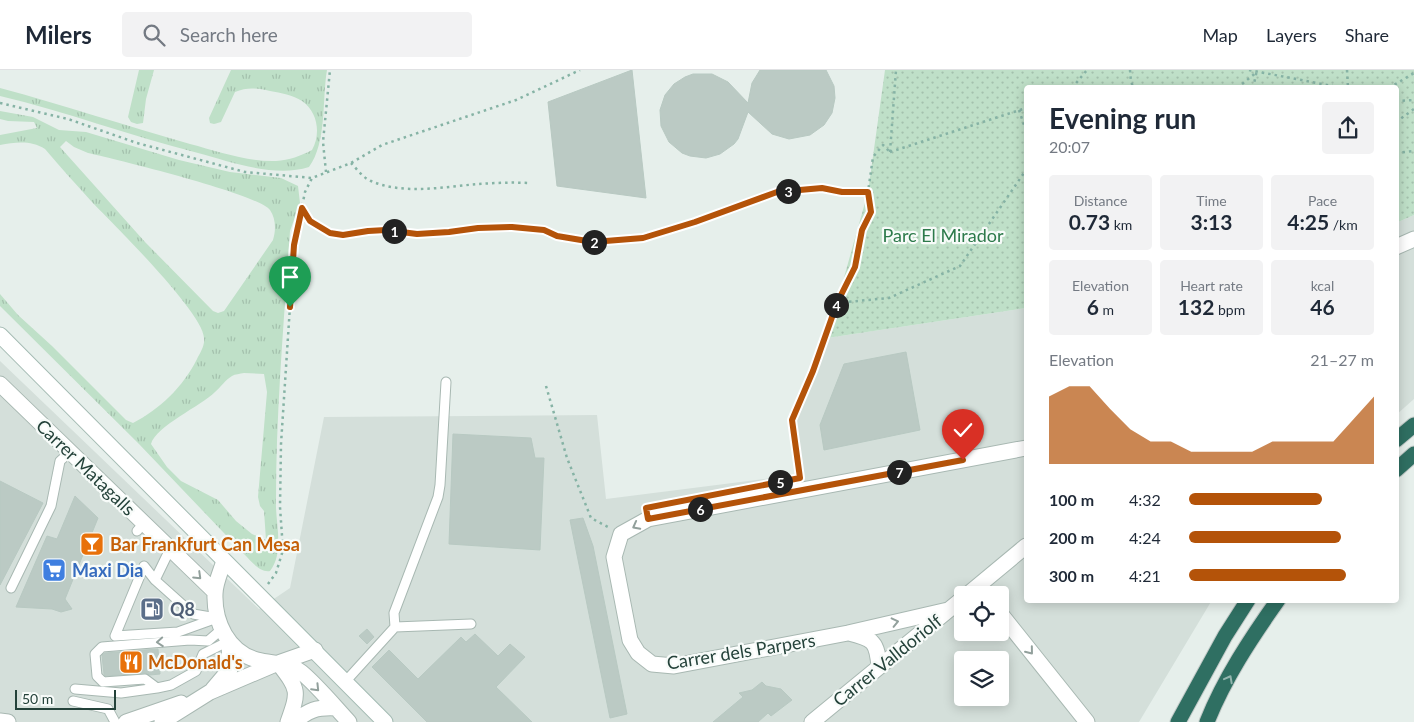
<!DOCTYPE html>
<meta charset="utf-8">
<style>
body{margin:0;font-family:Lato,sans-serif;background:#f2f2f3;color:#1f2937;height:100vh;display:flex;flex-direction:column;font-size:19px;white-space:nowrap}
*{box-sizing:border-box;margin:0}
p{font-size:16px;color:#747a83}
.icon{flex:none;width:28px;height:28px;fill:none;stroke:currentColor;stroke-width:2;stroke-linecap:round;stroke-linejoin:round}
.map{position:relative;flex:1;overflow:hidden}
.sheet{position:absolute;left:1024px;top:15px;width:375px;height:518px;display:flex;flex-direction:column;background:#fff;border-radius:5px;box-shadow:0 2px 12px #0003}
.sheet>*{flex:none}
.buttons{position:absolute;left:954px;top:516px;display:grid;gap:10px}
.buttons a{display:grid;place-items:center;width:55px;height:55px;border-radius:5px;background:#fff;box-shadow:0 2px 12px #0003;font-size:25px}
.scale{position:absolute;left:15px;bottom:12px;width:101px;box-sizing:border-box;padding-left:5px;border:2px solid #24423a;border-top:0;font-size:14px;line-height:18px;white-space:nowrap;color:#24423a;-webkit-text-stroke:4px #f7fbf9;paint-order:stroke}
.pin{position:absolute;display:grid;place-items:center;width:42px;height:42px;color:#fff;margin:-51px -21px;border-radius:50% 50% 50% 0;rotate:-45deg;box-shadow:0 0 5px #0007}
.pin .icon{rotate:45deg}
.km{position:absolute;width:25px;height:25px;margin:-12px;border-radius:50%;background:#222;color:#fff;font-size:14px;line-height:25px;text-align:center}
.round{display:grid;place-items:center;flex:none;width:52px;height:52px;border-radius:5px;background:#f2f2f3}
.overview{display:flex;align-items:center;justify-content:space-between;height:85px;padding:0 25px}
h1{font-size:28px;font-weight:700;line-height:38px}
.figures{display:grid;grid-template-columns:repeat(3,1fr);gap:8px;height:85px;padding:5px 25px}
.figures div{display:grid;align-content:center;border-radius:5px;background:#f2f2f3;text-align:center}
.figures b{font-size:21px;font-weight:700}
.figures small{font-size:14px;font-weight:400}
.figures p{font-size:14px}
.chart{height:140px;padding:10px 25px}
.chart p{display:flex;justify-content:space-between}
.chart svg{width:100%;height:90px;margin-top:5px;fill:#b45309;opacity:.7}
ul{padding:0 25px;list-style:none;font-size:16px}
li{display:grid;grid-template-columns:80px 60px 1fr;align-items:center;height:38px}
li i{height:12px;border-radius:6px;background:#b45309}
header{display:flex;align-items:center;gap:30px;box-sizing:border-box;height:70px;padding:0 25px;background:#fff;border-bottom:1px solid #e0e1e3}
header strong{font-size:24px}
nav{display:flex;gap:28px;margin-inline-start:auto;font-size:18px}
.search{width:350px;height:45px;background:#f2f2f3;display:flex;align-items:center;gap:12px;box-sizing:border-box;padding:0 18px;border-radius:5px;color:#747a83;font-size:19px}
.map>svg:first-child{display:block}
</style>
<header>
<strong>Milers</strong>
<div class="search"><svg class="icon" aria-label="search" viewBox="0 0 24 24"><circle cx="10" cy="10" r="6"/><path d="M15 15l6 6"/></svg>Search here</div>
<nav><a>Map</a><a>Layers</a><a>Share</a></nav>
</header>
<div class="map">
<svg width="1414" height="652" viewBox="0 0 1414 652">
<defs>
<pattern id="grass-tufts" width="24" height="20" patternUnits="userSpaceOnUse" patternTransform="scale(1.25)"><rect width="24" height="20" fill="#bfe0c8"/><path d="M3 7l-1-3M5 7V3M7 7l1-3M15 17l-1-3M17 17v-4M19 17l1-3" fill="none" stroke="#a4c1ad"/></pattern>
<pattern id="park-dots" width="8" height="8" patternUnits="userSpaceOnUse" patternTransform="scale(1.25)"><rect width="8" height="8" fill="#bfe0c8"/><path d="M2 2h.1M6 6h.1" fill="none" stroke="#a4c1ad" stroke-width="1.8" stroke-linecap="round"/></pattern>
</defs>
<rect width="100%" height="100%" fill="#e6efeb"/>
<path fill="#d4dfda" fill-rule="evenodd" d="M1414,145V329L1396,345V153Z
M1026,238V530H1212L1139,652H0V291L259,539L290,518L324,347L597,345L606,429L795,405L792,351L827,268ZM962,525H1000V562H962ZM962,590H1000V628H962Z"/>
<path fill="url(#grass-tufts)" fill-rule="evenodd" d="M139,0H154L146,29L143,53L137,54L131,52L128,47Z
M231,0H327C322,29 327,73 309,97C275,108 231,92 198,83C131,66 67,42 0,26V18C64,35 126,56 190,74C217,81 247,92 276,91C289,90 301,86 312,80C321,64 318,42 302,31C293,25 281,23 270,21C257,18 247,17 235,22L221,52L214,54L210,53L209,48Z
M0,41L33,47L59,60L86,62L179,90L230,102L281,108L298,116L300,133L290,161C284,251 276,341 276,431C275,452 285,482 270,501C260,503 251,491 244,484L139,374L0,236V224L18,245L52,276L126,350L133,353C160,339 183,317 197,289C200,283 205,276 204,268C203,242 113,154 91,131C76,114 60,97 45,79C31,70 16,72 0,75V65L37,58L34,52L8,51L0,49ZM66,71L74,77L88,83C115,89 258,124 270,140C276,149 276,160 273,170L224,241L218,243L213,241L145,172L60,77ZM244,303L264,304L267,322L258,427L260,436L264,441L266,470L252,464L236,451L218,430L181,411L167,397L151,374C156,356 201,336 215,322C221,317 225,310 232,306C235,304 240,304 244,303Z"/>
<path fill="url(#park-dots)" d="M885,0H1414V145L1396,153V18H1026V238L827,268L868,122Z"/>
<path fill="#bbcac4" stroke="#b8c9c2" d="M632,0L646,128L557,116L548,32Z
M760,0H826L834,16L835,28L832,43L824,55L810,65L789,69L772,64L748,42L738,69L734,74L720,84L706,88L690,86L682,83L669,72L661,56L660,40L665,25L674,14L685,7L693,4H712L728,12L748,33L752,13Z
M906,282L920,360L824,380L820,355L844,294Z
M453,364L531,368L535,388H544L540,480L449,474Z
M0,411L43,433L0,515Z
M75,426L98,448L65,529L72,539L61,542L52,539L16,537L47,466L57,469Z
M583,448L593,476L627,644L610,648L570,450Z
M367,559L374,567L367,574L359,566Z
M475,564L498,586L510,574L525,587L496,617L532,652H427L372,597L389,580L418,609L461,567L466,572Z
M158,579L160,604L150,605L145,603L105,606L104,604L102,585L105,583Z
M762,612L766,616L781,619L792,630L771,646L768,643L758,652H713L743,627L739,623L752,620Z"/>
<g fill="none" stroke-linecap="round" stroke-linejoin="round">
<g stroke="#a8b8b2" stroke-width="11">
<path id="lane" d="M137,461L144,453
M170,479L155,510L144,496L115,566L178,562L217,548
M155,510L193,544L217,548
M11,518L51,436L60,391L70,382
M395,557L394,543L438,427L440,415L446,312
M222,559L208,571L190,570L102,577L95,584L97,606L103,612L145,609L157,618L171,615L196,601L203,584L229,571
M345,612L395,557L471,554
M75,619L121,623L157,618
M73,631L108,639L115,652"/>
</g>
<g stroke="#a8b8b2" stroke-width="17">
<path id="street" d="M1396,177L1414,169
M0,314L215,522
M224,491C221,501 215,513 215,524C214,552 228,582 257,590C271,594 288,592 301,602C316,614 335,637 349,652
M967,525L1026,476
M948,540L848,563L674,596L652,594L638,583L630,570L614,487L621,464L648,449L1026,378
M1000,543L1087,652
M849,563C874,569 877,572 879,597
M279,594C299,620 299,621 288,652
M213,619L230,599L229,571
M0,651L8,652
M126,652L181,633
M162,652L210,622L278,593L315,580
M294,652C309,640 316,637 336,638
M812,652L962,529"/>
</g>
<g stroke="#a4bbb3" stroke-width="17">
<path id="secondary" d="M0,265L385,652"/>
</g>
<g stroke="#c2cac8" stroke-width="17">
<path id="highway" d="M1396,370L1414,355
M1396,400L1414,384
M1178,652L1225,566L1248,530
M1207,652C1224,609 1251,568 1278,530"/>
</g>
<path stroke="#86b3a5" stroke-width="2.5" stroke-dasharray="2.5 4" stroke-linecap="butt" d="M1130,0L1131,12L1134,18
M1249,0L1343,18
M1347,0L1348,18
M1072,18L1087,0
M1237,18L1257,2
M1253,18L1257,0
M1389,18L1414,3
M1396,31L1414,30
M0,33L68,49L137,73L245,102L312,108L351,93L382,75L516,30L580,0
M1019,40L1026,61
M1396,52L1414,39
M890,82L1026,38
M890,82L896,0
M1396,83L1414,81
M351,93C357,99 363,108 371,111C403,125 443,117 478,114C494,113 511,112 528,113
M326,102L323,72L330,0
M302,139L310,151L330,163L343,165L368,161L386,160L417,163L449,162L478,158L512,157L544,160L557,166L593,172L643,168L695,152L777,122L822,118L842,122H868L873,87L883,75L890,82
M837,233L855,197L862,160L871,142L868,122
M546,316L567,388L591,448L608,457
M800,407L792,351L813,301L837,233L889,228L960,196L1026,100
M268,514L276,503L283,480L280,437L281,374L294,175L305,122L312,108"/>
<use href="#lane" stroke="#fff" stroke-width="9"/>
<use href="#street" stroke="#fff" stroke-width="15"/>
<use href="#secondary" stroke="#fff" stroke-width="15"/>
<use href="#highway" stroke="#2f6f62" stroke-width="15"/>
</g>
<defs><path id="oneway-chevron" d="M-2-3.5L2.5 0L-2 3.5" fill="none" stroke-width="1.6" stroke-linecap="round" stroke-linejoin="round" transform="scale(1.25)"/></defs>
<g stroke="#92a09c">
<use href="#oneway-chevron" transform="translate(636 456) rotate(152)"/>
<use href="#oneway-chevron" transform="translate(198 506) rotate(44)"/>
<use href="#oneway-chevron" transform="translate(895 552) rotate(-13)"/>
<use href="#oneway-chevron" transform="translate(160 572) rotate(176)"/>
<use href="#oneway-chevron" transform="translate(1030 581) rotate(51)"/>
<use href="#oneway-chevron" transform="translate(316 618) rotate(46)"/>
</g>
<use stroke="#93b5ae" href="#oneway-chevron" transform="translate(1229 609) rotate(-62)"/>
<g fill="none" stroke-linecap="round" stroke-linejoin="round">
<g stroke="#fff" stroke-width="10">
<path id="route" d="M290,237L294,175L302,138L310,151L330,163L343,165L368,161L386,160L417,164L449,162L478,158L512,157L544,160L557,166L593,172L643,168L695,152L777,122L822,118L842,122H868L871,142L862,160L855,197L837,233L813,301L792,350L800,408L646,438L648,449L963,390"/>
</g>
<use href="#route" stroke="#b45309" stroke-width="6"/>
</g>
<defs>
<g id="bar-square" transform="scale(1.25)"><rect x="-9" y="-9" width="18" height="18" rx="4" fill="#e8710a" stroke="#f7fbf9"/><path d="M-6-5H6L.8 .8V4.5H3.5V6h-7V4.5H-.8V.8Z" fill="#fff"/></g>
<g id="supermarket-square" transform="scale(1.25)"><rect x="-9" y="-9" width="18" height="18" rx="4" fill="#3f7fe0" stroke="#f7fbf9"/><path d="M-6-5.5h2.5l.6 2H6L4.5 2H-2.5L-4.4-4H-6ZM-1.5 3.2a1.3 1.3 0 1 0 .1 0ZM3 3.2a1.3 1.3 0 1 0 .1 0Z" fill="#fff"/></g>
<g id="fuel-square" transform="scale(1.25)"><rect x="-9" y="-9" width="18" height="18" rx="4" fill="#5c6f8a" stroke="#f7fbf9"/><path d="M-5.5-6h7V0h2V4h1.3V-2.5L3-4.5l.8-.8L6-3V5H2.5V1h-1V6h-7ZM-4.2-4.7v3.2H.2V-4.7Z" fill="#fff"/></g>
<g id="restaurant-square" transform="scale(1.25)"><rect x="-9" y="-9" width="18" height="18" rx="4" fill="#e8710a" stroke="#f7fbf9"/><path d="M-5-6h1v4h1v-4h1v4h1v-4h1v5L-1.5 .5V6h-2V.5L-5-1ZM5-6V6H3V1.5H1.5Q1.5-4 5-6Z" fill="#fff"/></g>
</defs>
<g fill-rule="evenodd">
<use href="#bar-square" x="92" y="474"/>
<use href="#supermarket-square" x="54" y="500"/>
<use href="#fuel-square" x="152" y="539"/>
<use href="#restaurant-square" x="131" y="592"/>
</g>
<g text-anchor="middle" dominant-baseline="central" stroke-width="4.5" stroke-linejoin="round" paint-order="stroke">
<g font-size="18" fill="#2d7a4b" stroke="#f7fbf9">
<text x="943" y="165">Parc El Mirador</text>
</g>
<g font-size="18" fill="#24423a" stroke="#f7fbf9">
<text transform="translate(86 397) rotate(44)">Carrer Matagalls</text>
<text transform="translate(741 581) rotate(-9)">Carrer dels Parpers</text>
<text transform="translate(887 590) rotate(-39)">Carrer Valldoriolf</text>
</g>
<g font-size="18" font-weight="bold" fill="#c56008" stroke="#f7fbf9" text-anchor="start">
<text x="110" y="474">Bar Frankfurt Can Mesa</text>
<text x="148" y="592">McDonald's</text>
</g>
<g font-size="18" font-weight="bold" fill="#366cbe" stroke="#f7fbf9" text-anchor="start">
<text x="72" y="500">Maxi Dia</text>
</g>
<g font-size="18" font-weight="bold" fill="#4e5e75" stroke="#f7fbf9" text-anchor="start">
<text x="170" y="539">Q8</text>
</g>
</g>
</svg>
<div class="buttons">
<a><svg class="icon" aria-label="locate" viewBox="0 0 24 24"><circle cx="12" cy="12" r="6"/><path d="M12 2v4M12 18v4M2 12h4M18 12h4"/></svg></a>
<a><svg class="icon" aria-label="layers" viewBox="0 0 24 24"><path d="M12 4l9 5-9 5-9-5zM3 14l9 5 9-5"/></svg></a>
</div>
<div class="scale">50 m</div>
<div class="pin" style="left:290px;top:237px;background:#1e9e55"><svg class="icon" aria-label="arrive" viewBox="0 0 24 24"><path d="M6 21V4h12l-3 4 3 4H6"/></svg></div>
<div class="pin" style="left:963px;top:390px;background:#d93025"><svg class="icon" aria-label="check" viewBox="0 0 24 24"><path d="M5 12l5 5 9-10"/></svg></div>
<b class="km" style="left:394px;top:161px">1</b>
<b class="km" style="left:594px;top:172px">2</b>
<b class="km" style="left:788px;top:121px">3</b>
<b class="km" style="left:836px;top:235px">4</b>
<b class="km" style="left:780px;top:412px">5</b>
<b class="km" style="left:700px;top:439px">6</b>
<b class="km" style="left:899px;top:402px">7</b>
<section class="sheet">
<div class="overview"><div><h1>Evening run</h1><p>20:07</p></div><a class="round"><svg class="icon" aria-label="share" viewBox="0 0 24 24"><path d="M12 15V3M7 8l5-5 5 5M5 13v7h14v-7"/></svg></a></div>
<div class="figures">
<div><p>Distance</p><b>0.73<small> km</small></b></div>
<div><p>Time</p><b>3:13</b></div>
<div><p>Pace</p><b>4:25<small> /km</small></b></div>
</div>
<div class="figures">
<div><p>Elevation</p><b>6<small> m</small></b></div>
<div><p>Heart rate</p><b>132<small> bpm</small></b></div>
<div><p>kcal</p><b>46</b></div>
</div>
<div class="chart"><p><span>Elevation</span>21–27 m</p>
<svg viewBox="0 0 160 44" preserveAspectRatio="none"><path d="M0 44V11L10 6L20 6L30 17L40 27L50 33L60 33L70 38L80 38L90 38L100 38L110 33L120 33L130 33L140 33L150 22L160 11V44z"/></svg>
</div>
<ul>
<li><b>100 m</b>4:32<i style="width:72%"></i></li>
<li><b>200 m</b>4:24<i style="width:82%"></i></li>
<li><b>300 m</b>4:21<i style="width:85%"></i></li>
</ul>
</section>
</div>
